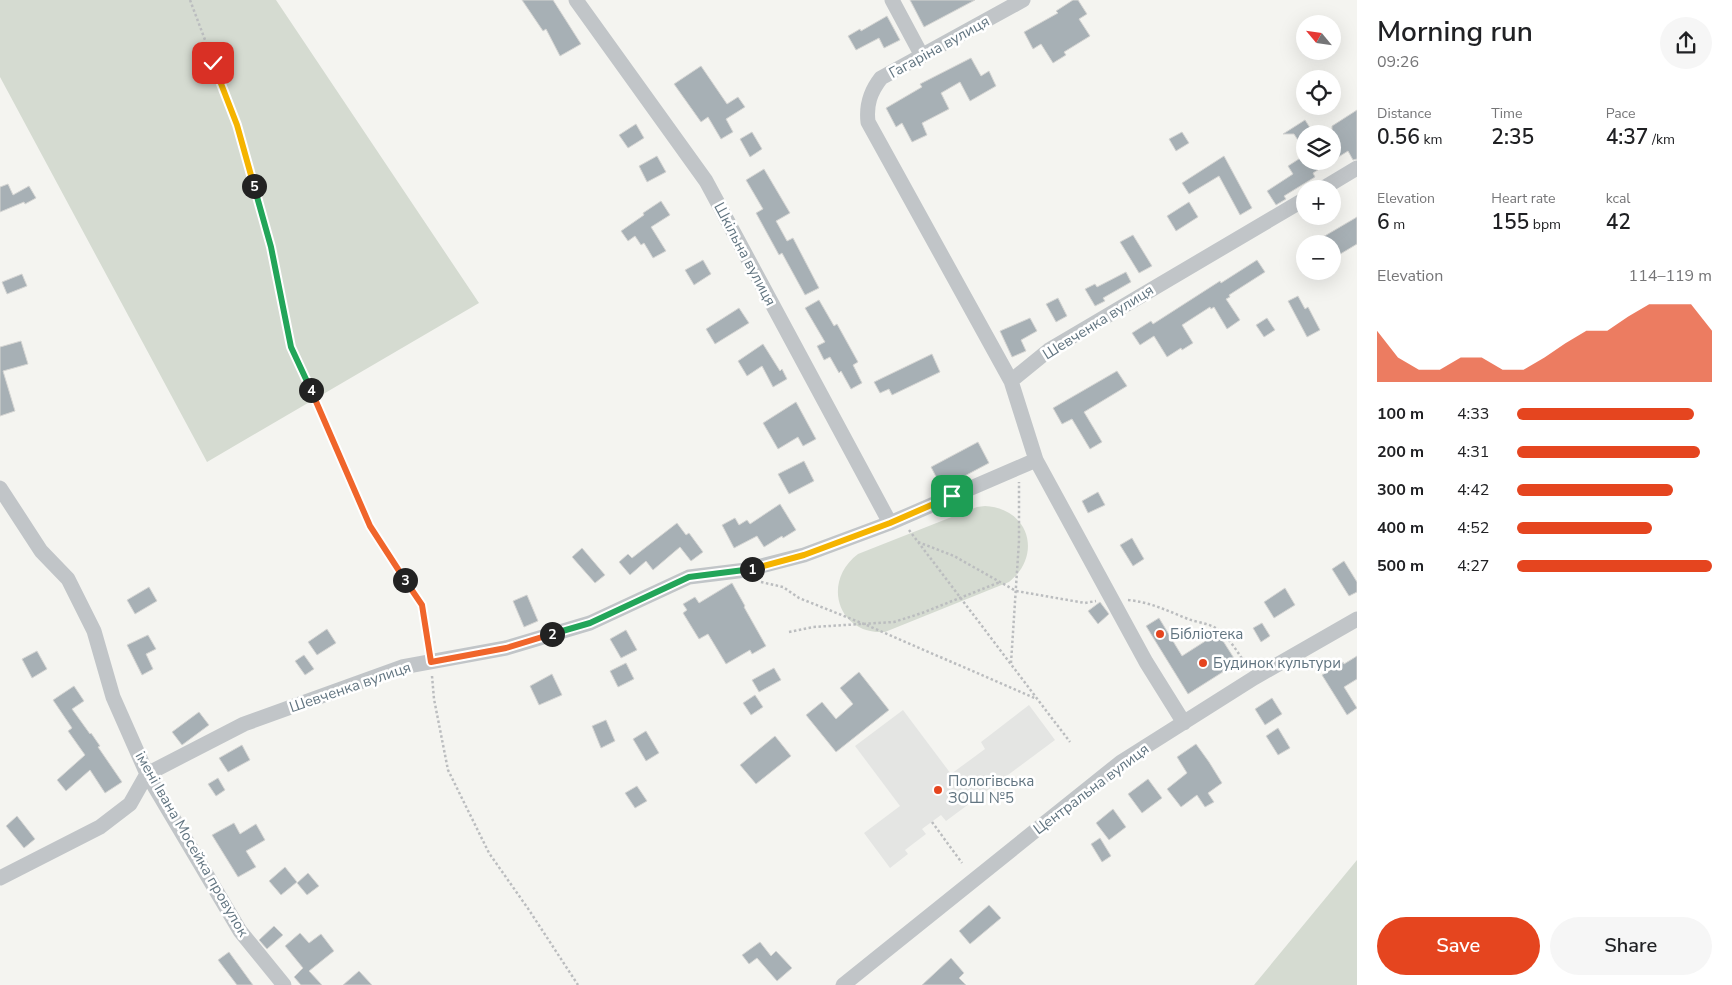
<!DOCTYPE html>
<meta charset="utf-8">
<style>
body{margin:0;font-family:"Nunito Sans",sans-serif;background:#f6f6f6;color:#202124;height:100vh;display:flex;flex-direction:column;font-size:19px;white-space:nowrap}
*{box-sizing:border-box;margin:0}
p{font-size:16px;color:#757577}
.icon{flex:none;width:28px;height:28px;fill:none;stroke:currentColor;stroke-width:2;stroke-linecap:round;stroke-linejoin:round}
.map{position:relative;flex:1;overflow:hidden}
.side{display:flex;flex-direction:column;background:#fff;width:375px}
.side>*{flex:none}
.needle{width:32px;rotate:299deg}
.buttons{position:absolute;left:1296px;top:15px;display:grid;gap:10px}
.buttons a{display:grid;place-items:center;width:45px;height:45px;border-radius:50%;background:#fff;box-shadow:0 5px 20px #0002;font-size:25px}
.pin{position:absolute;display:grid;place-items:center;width:42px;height:42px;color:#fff;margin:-21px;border-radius:10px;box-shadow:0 2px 8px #0006}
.km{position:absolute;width:25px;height:25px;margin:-12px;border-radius:50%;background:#222;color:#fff;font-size:14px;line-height:25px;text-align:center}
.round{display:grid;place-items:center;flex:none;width:52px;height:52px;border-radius:26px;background:#f6f6f6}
.overview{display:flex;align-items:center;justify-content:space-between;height:85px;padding:0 20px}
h1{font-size:28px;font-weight:600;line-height:38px}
.figures{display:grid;grid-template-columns:repeat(3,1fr);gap:8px;height:85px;padding:5px 20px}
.figures div{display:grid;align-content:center}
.figures b{font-size:21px;font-weight:600}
.figures small{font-size:14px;font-weight:400}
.figures p{font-size:14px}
.chart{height:140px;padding:10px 20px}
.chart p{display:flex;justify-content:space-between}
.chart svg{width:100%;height:90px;margin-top:5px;fill:#e5451f;opacity:.7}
.primary-button{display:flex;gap:10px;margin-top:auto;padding:10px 20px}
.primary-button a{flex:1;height:58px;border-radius:30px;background:#e5451f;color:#fff;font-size:20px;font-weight:600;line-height:58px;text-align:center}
.primary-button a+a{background:#f6f6f6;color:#202124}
ul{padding:0 20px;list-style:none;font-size:16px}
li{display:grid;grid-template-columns:80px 60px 1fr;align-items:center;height:38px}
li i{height:12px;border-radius:6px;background:#e5451f}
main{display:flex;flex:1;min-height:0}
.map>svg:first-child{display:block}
</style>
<main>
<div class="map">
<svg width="1357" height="985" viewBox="0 0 1357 985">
<rect width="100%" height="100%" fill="#f4f4f0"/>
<path fill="#e4e5e3" d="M1029,705L1055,740L946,821L941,815L922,829L926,834L905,850L908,854L890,868L864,833L900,806L855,746L903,710L951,774L985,749L981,742Z"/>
<path fill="#d5dbd1" d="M0,0H276L479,303L207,462L0,77Z
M985,506C1029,508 1043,555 1009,582L885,632C838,635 821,582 858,554L977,507Z
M1357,860V985H1254Z"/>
<path fill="#a7b0b5" stroke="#d5d5d3" d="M522,0H553L581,44L560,56L546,29L543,31Z
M910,0H975L924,27Z
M1073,0H1078L1087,14L1079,19L1090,36L1064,52L1066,55L1053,63L1041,44L1033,49L1024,32L1058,13L1056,11Z
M887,16L900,40L884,48L879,38L856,50L848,36L860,29L861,31Z
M971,58L981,76L989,71L996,86L970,101L960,82L941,93L949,109L922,123L927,135L912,142L902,123L896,127L886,108L922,87L920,84Z
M701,66L727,104L738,97L745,107L726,119L733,132L721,139L708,117L701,122L674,84Z
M1357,110V159L1353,160L1348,151L1332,161V126Z
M1305,120L1314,134H1305V151L1294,134H1283Z
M636,124L644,138L628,148L619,135Z
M752,132L762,149L750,157L740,139Z
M1182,132L1189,143L1176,151L1169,139Z
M657,156L666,172L647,182L639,166Z
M1224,156L1252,208L1240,215L1219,176L1189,194L1182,183Z
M1302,157L1305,161H1332L1313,173L1315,177L1284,196L1286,199L1276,205L1267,191L1293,174L1288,166Z
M764,169L790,213L776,221L787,241L793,238L819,288L805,295L782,253L779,255L756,213L763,209L746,180Z
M8,184L13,195L29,186L36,198L25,204L24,202L0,212V187Z
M661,201L670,215L651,227L666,251L653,258L644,243L641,245L635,236L628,241L621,231L644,215L643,213Z
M1189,202L1198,217L1176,231L1167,216Z
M1357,217V244L1332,259V244H1311Z
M1133,235L1152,266L1139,273L1120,242Z
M703,260L711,274L694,285L685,270Z
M1257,260L1265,272L1229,295L1230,297L1226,299L1240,320L1227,329L1214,307L1211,309L1210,307L1182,325L1193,343L1182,350L1181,348L1167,357L1154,336L1140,345L1132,333L1151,321L1153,324L1220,281L1221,283Z
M1126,272L1131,282L1103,298L1105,301L1095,306L1085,289L1095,284L1097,287Z
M22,274L27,286L7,294L2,282Z
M1298,296L1305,309L1308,307L1320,330L1307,337L1288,301Z
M1058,298L1067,316L1056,322L1046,304Z
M819,300L834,326L837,324L858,362L853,365L862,383L851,389L841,371L839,373L830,357L824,360L817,346L825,342L805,308Z
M739,308L749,323L715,344L706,329Z
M1030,318L1037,331L1021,340L1026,351L1012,357L1000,331Z
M1267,318L1275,330L1264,337L1256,325Z
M21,341L28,364L3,371L15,411L0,416V347Z
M763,344L780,371L782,369L787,379L773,387L762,366L747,376L738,361Z
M932,354L940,372L892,395L889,389L880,393L874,382Z
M1117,371L1127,386L1084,412L1102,442L1090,449L1072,419L1062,424L1053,408Z
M796,402L816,439L803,446L798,437L778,449L763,423Z
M978,442L989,463L942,488L931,467Z
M804,461L814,481L789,494L778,474Z
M1098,492L1105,505L1088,513L1082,501Z
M780,504L796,530L783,538L782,536L764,547L757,536L734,548L722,525L735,518L739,525L747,520L750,524Z
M677,523L686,535L689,533L703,552L691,561L680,547L653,570L646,561L630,575L619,562L628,554L632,558Z
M1132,538L1144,559L1133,566L1120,545Z
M582,548L605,575L595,583L572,557Z
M1344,561L1357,582V592L1349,596L1332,569Z
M732,583L745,606L744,607L766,646L752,654L750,650L726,664L708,634L699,639L683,613L687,610L683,604L695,597L699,603Z
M149,587L157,601L135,614L127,600Z
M1285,588L1295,605L1274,618L1264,602Z
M527,595L538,621L524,627L513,601Z
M1100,602L1109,614L1098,624L1088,611Z
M1159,618L1182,656L1218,633L1237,663L1188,694L1146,626Z
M1262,623L1270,636L1261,642L1253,628Z
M327,629L336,643L317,655L308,642Z
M626,630L637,650L621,658L610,639Z
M148,635L156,649L146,654L153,669L142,675L127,645Z
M37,651L47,669L32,678L22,659Z
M304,655L314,669L305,675L295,661Z
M1357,656V679L1344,687L1357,708L1347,715L1322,675L1343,662L1344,664Z
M626,663L634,679L618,687L610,671Z
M774,668L781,680L759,692L752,680Z
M859,672L889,710L836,752L806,715L822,702L836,719L853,704L840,688Z
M552,674L562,695L539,705L530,686Z
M74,686L84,701L72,709L90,734L91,733L100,746L98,747L122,782L105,793L90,770L66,791L57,780L85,755L68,731L72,728L53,700Z
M755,695L763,707L751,715L743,703Z
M1272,698L1282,714L1265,725L1255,709Z
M199,712L209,725L182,745L172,732Z
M606,720L615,741L601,748L592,726Z
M1278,728L1290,748L1278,755L1266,736Z
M646,731L659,753L646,761L633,739Z
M775,736L791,756L756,784L740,765Z
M1196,744L1209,762L1222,783L1208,793L1214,802L1205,807L1197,795L1181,807L1167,789L1187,773L1177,757Z
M242,745L250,760L228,772L219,758Z
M218,778L225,790L216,796L208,784Z
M1148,779L1162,798L1142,813L1128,794Z
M637,786L647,801L635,808L625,793Z
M1113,809L1126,827L1109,840L1096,823Z
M17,816L35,839L24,848L6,826Z
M234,823L240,834L256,824L265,840L246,851L256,867L238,877L212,835Z
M1100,838L1111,856L1102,862L1091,844Z
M285,867L297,882L281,895L269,881Z
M308,873L319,886L307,895L297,883Z
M989,905L1001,918L970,944L959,931Z
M274,926L283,935L267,949L259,940Z
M300,933L309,943L321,934L334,951L309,971L322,985H301L294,977L303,968L285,946Z
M760,942L771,956L776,951L792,968L777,981L757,958L749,964L742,955Z
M229,952L253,985H237L218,960Z
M951,958L964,973L959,978L966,985H922Z
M359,971L372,985H343Z"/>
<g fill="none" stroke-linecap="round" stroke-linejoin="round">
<path stroke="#bbbdbf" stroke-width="2.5" stroke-dasharray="2.5 2.5" stroke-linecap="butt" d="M190,0L237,125L271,247L291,347L370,526L422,605L429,648
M909,530L1070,742
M918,542L954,556L1016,591L1085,603L1096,601
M761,582L783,587L799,598L864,624L1037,699
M1128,600C1150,602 1168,611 1188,619C1196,622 1206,623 1214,627C1228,635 1238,653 1247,666
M789,632L813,627L894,622L922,613L1000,582
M1011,663L1019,541V482
M432,676L434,699L448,770L489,853L529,910L578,985
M932,822L962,863"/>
<path stroke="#c1c5c8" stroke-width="15" d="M576,0L706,181L890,523
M892,0L922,56
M1322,189L1357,168
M1011,381L868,122C866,105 870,92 881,78L1023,0
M1036,460L1146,662L1184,723
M0,488L41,551L68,579L94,631L113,697L147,774L240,931L284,985
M0,878L100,827L130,804L147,774L244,724L402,667L506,648L590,623L689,577L746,570L804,555L890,523L1036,460L1011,381L1049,350L1305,199
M843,985L1121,762L1254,678L1357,619"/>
</g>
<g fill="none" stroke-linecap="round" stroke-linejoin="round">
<g stroke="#fff" stroke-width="10">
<path id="split-1" d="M752,569L804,555L890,523L952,496"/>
</g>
<g stroke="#fff" stroke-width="10">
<path id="split-2" d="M552,634L590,623L689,577L752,569"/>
</g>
<g stroke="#fff" stroke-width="10">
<path id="split-3" d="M405,580L422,605L431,662L506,648L552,634"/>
</g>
<g stroke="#fff" stroke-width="10">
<path id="split-4" d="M311,390L370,526L405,580"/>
</g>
<g stroke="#fff" stroke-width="10">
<path id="split-5" d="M254,186L271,247L291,347L311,390"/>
</g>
<g stroke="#fff" stroke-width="10">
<path id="split-6" d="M213,63L237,125L254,186"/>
</g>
<use href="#split-1" stroke="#f5b400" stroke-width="6"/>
<use href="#split-2" stroke="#22a559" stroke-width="6"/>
<use href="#split-3" stroke="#f0652b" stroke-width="6"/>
<use href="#split-4" stroke="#f0652b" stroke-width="6"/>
<use href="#split-5" stroke="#22a559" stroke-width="6"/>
<use href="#split-6" stroke="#f5b400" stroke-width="6"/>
</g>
<g fill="#e5451f" stroke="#fff" stroke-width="2">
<circle cx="1160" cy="634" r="5"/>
<circle cx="1203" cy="663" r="5"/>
<circle cx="938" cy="790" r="5"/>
</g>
<g text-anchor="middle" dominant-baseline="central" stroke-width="5" stroke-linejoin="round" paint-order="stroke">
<g font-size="15" fill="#627581" stroke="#fff">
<text transform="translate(939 47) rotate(-29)">Гагаріна вулиця</text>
<text transform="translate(745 254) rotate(62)">Шкільна вулиця</text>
<text transform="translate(1098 322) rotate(-32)">Шевченка вулиця</text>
<text transform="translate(350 687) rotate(-19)">Шевченка вулиця</text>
<text transform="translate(1091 789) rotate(-37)">Центральна вулиця</text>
<text transform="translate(192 844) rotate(60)">імені Івана Мосейка провулок</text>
</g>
<g font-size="15" fill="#627581" stroke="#fff" text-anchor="start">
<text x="1170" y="634">Бібліотека</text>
<text x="1213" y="663">Будинок культури</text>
<text x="948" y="781">Пологівська<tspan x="948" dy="17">ЗОШ №5</tspan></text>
</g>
</g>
</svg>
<div class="buttons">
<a><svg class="needle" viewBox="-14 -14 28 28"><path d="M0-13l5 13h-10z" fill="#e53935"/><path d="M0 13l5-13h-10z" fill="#757577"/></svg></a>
<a><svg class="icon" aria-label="locate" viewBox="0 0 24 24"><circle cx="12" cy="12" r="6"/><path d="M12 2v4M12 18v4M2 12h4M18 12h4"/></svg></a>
<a><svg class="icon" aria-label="layers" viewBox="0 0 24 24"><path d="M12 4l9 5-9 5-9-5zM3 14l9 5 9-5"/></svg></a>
<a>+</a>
<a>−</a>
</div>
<div class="pin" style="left:952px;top:496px;background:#1e9e55"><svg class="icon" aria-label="arrive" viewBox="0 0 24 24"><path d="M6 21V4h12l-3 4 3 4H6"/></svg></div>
<div class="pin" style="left:213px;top:63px;background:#d93025"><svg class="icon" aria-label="check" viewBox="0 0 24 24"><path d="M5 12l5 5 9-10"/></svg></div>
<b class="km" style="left:752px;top:569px">1</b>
<b class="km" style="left:552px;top:634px">2</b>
<b class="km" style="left:405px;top:580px">3</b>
<b class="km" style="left:311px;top:390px">4</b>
<b class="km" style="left:254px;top:186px">5</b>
</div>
<section class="side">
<div class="overview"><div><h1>Morning run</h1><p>09:26</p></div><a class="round"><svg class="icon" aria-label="share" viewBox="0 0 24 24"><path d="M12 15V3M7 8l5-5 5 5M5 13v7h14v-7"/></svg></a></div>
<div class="figures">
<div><p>Distance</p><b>0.56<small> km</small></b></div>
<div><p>Time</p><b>2:35</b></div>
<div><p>Pace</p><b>4:37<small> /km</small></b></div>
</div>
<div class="figures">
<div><p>Elevation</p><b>6<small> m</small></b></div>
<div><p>Heart rate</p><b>155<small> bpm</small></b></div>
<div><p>kcal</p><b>42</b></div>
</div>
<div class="chart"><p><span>Elevation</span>114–119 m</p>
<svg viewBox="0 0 160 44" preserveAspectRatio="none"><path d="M0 44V19L10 32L20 38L30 38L40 32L50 32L60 38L70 38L80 32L90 25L100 19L110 19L120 12L130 6L140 6L150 6L160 19V44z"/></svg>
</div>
<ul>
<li><b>100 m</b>4:33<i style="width:91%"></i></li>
<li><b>200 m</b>4:31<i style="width:94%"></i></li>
<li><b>300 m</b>4:42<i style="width:80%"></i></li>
<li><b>400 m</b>4:52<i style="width:69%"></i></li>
<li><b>500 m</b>4:27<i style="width:100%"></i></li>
</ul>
<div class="primary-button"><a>Save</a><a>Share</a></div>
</section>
</main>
